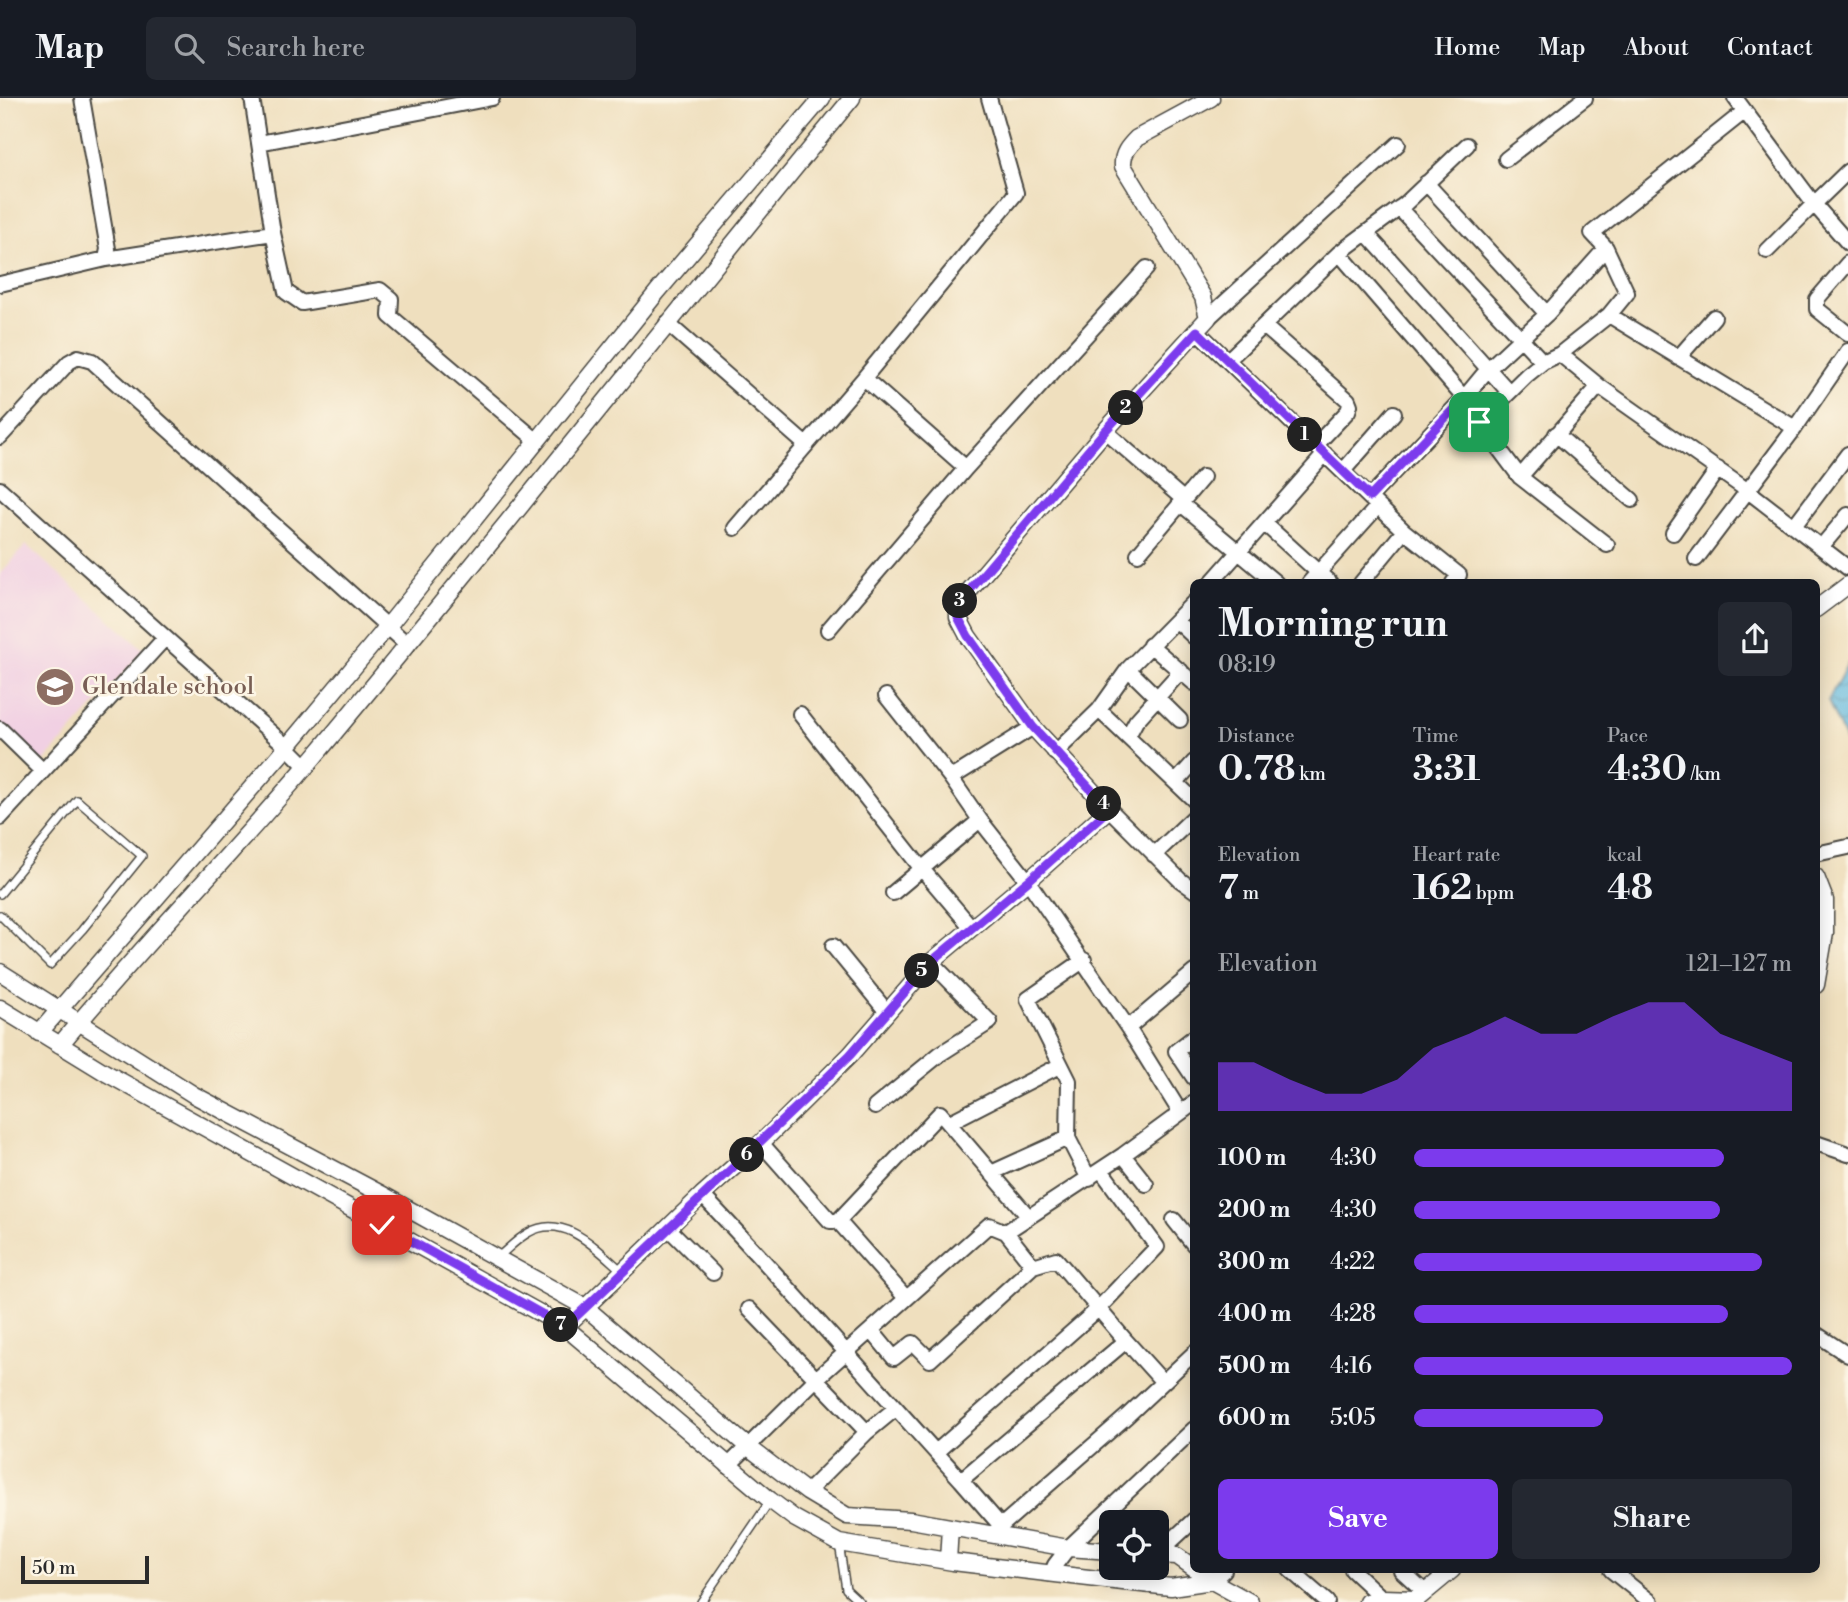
<!DOCTYPE html>
<meta charset="utf-8">
<style>
body{margin:0;font-family:"Libre Bodoni",serif;background:#242831;color:#f1f3f6;height:100vh;display:flex;flex-direction:column;font-size:26px;white-space:nowrap}
*{box-sizing:border-box;margin:0}
p{font-size:23px;color:#9ea1a6}
.icon{flex:none;width:38px;height:38px;fill:none;stroke:currentColor;stroke-width:2;stroke-linecap:round;stroke-linejoin:round}
.map{position:relative;flex:1;overflow:hidden}
.drawer{position:absolute;left:1190px;top:481px;width:630px;height:994px;display:flex;flex-direction:column;background:#171b24;border-radius:10px;box-shadow:0 4px 18px #0003}
.drawer>*{flex:none}
.buttons{position:absolute;left:1099px;top:1412px;display:grid;gap:14px}
.buttons a{display:grid;place-items:center;width:70px;height:70px;border-radius:10px;background:#171b24;box-shadow:0 4px 18px #0003;font-size:35px}
.scale{position:absolute;left:21px;bottom:18px;width:128px;box-sizing:border-box;padding-left:7px;border:4px solid #2b2b2b;border-top:0;font-size:19px;line-height:24px;white-space:nowrap;color:#2b2b2b;-webkit-text-stroke:5px #fcf5e5;paint-order:stroke}
.pin{position:absolute;display:grid;place-items:center;width:60px;height:60px;color:#fff;margin:-30px;border-radius:14px;box-shadow:0 4px 10px #0006}
.km{position:absolute;width:35px;height:35px;margin:-18px;border-radius:50%;background:#222;color:#fff;font-size:19px;line-height:35px;text-align:center}
.round{display:grid;place-items:center;flex:none;width:74px;height:74px;border-radius:10px;background:#242831}
.head{display:flex;align-items:center;justify-content:space-between;height:119px;padding:0 28px}
h1{font-size:38px;font-weight:700;line-height:52px}
.metrics{display:grid;grid-template-columns:repeat(3,1fr);gap:10px;height:119px;padding:7px 28px}
.metrics div{display:grid;align-content:center}
.metrics b{font-size:35px;font-weight:700}
.metrics small{font-size:19px;font-weight:400}
.metrics p{font-size:19px}
.chart{height:196px;padding:14px 28px}
.chart p{display:flex;justify-content:space-between}
.chart svg{width:100%;height:126px;margin-top:7px;fill:#7c3aed;opacity:.7}
.cta{display:flex;gap:14px;margin-top:auto;padding:14px 28px}
.cta a{flex:1;height:80px;border-radius:10px;background:#7c3aed;color:#fff;font-size:28px;font-weight:700;line-height:80px;text-align:center}
.cta a+a{background:#242831;color:#f1f3f6}
ul{padding:0 28px;list-style:none;font-size:23px}
li{display:grid;grid-template-columns:112px 84px 1fr;align-items:center;height:52px}
li i{height:18px;border-radius:9px;background:#7c3aed}
header{display:flex;align-items:center;gap:42px;box-sizing:border-box;height:98px;padding:0 35px;background:#171b24;border-bottom:2px solid #363941}
header strong{font-size:33px}
nav{display:flex;gap:38px;margin-inline-start:auto;font-size:24px}
.search{width:490px;height:63px;background:#242831;display:flex;align-items:center;gap:18px;box-sizing:border-box;padding:0 24px;border-radius:10px;color:#9ea1a6;font-size:26px}
.map>svg:first-child{display:block}
</style>
<header>
<strong>Map</strong>
<div class="search"><svg class="icon" aria-label="search" viewBox="0 0 24 24"><circle cx="10" cy="10" r="6"/><path d="M15 15l6 6"/></svg>Search here</div>
<nav><a>Home</a><a>Map</a><a>About</a><a>Contact</a></nav>
</header>
<div class="map">
<svg width="1848" height="1504" viewBox="0 0 1848 1504">
<defs>
<pattern id="water-waves" width="16" height="10" patternUnits="userSpaceOnUse" patternTransform="scale(1.75)"><rect width="16" height="10" fill="#62b9df"/><path d="M0 5q4-4 8 0t8 0" fill="none" stroke="#5197b5"/></pattern>
</defs>
<rect width="100%" height="100%" fill="#fcf5e5"/>
<filter id="ink" filterUnits="userSpaceOnUse"><feTurbulence type="fractalNoise" baseFrequency=".0143" numOctaves="2"/><feDisplacementMap in="SourceGraphic" scale="14" xChannelSelector="R" yChannelSelector="G"/><feConvolveMatrix kernelMatrix="1 2 1 2 8 2 1 2 1" color-interpolation-filters="sRGB"/></filter>
<filter id="wash" filterUnits="userSpaceOnUse"><feTurbulence type="fractalNoise" baseFrequency=".00686" numOctaves="4" result="noise"/><feDisplacementMap in="SourceGraphic" scale="28" xChannelSelector="R" yChannelSelector="G"/><feGaussianBlur stdDeviation="1.57" result="paint"/><feColorMatrix in="noise" values="0 0 0 0 0 0 0 0 0 0 0 0 0 0 0 0 0 1.4 0 .05"/><feComposite in="paint" operator="in"/></filter>
<g filter="url(#wash)">
<rect width="100%" height="100%" fill="#efdfbe"/>
<path fill="#f1d0e3" d="M26,447L144,552L43,665L0,626V476Z"/>
<path fill="url(#water-waves)" stroke="#467285" stroke-width="2" d="M1848,565V648L1828,603Z"/>
</g>
<g filter="url(#ink)">
<g fill="none" stroke-linecap="round" stroke-linejoin="round">
<g stroke="#484641" stroke-width="10">
<path id="service" d="M0,796L77,702L142,758L82,832L50,867L0,817
M498,1159C508,1151 517,1141 528,1135C564,1114 597,1151 622,1173
M839,1445L846,1491L860,1504
M701,1504L770,1403"/>
</g>
<g stroke="#484641" stroke-width="18">
<path id="minor" d="M82,0L108,151L106,161
M252,0L273,135L286,194L302,205L380,192L391,201L390,218L536,342
M1735,0L1814,106L1767,153
M259,45L492,0
M1506,61L1585,0
M1848,73L1814,106L1848,145
M1426,85L1547,216
M1399,110L1543,264
M1366,135L1509,294
M1339,155L1464,300L1479,324L1520,379L1607,447
M1848,165L1817,201V211L1848,236
M0,186L106,161L273,135
M1609,217L1795,330
M1208,220L1398,46
M667,225L806,347
M1264,228L1348,302L1350,307L1348,313L1316,347
M1197,233L1404,433L1459,477L1453,485
M1560,256L1599,288L1748,393L1848,470
M1678,260L1714,219
M1228,262L1339,155L1405,106L1467,47
M864,280L966,370
M1479,324L1527,277L1543,264L1560,256L1609,217L1627,195L1606,150L1592,135L1745,13
M1105,333L1183,401
M1556,336L1632,402
M0,339L69,264L78,259L92,263L408,547
M1343,373L1394,315
M1520,379L1599,288
M0,391L287,649L306,668
M1370,399L1464,300L1488,271L1547,216L1606,150
M1180,405L1276,485
M1264,425L1330,485
M1794,428L1848,356
M735,430L864,280L1016,95L989,0
M1673,435L1718,371
M1821,449L1848,417
M1138,456L1203,379
M1696,461L1795,330L1848,253
M1211,485L1325,356
M1309,485L1378,408
M1361,485L1404,433
M1177,523L1194,539
M828,532L966,370L1147,170
M1150,547L1194,585
M1128,571L1180,622
M886,598L951,680L980,722L893,795
M1099,612L1194,702
M800,616L922,771L972,830
M0,631L43,673
M1128,638L1136,623L1181,573
M1055,655L1099,612L1128,571L1194,504
M951,680L1033,629
M1176,684L1194,664
M1109,711L1180,782L1194,792
M0,720L165,540
M980,722L1028,783L1128,930
M1816,756L1848,749
M1154,757L1194,719
M833,848L887,914
M1084,862L1028,901L1069,983L1068,1040L1089,1081
M1194,939L1176,953L1194,980
M875,1009L940,956L990,924L931,864
M1180,1014L1128,930L1194,874
M950,1024L1061,967
M761,1045L830,1123H838L906,1200
M1816,1045L1848,1056
M1123,1057L1146,1086
M991,1075L1068,1040
M702,1097C791,1190 874,1287 961,1382L1126,1243L1056,1161L1033,1168L1006,1134
M1174,1122L1194,1147
M838,1123L940,1015L1028,1118
M668,1130L713,1175
M749,1211L867,1334
M871,1232L894,1260L913,1245L930,1262L1033,1168
M1816,1236L1848,1257
M1126,1243L1163,1284
M936,1354L1098,1211L1157,1149L1101,1072
M728,1368L815,1282L989,1127L1006,1134L1123,1057L1194,1005
M961,1382L1001,1428
M807,1394L867,1334L895,1311
M992,1436L1127,1318L1194,1255
M1157,1456L1194,1422
M1290,1472L1327,1504
M1352,1472L1382,1500
M1401,1472L1425,1494
M1611,1472L1651,1504
M1051,1476L1055,1467L1068,1450L1194,1331
M1212,1483L1224,1472"/>
</g>
<g stroke="#484641" stroke-width="19">
<path id="tertiary" d="M1816,511L1848,487
M1816,779L1825,802V835L1816,887
M0,874L194,997L383,1097L585,1209L747,1348L807,1394L847,1418L911,1422L1068,1450L1111,1453
M0,910L106,975L565,1229L770,1402L794,1420L839,1445L953,1464L1123,1484L1171,1489L1212,1483
M39,935L287,649L388,528L658,193L822,0
M60,947C141,848 232,757 314,659C496,442 672,219 852,0
M565,1229L702,1097L761,1045L850,957L931,864L1028,783L1109,711L1033,629L968,538L958,519V506L1105,333L1208,220L1203,199L1123,68C1122,56 1128,49 1137,40L1211,0
M1157,1457L1177,1458L1194,1470
M948,1463L950,1429
M1196,1472L1212,1483L1250,1504
M1367,1504L1382,1500L1417,1501L1452,1472"/>
</g>
<use href="#service" stroke="#fff" stroke-width="7"/>
<use href="#minor" stroke="#fff" stroke-width="14"/>
<use href="#tertiary" stroke="#fff" stroke-width="16"/>
</g>
</g>
<g fill="none" stroke-linecap="round" stroke-linejoin="round" filter="url(#ink)">
<g stroke="#fff" stroke-width="14">
<path id="route" d="M382,1127L565,1229L805,1001L850,957L931,864L1028,783L1109,711L1033,629L968,538L958,519V506L1105,333L1197,233L1370,399L1464,300L1479,324"/>
</g>
<use href="#route" stroke="#7c3aed" stroke-width="9"/>
</g>
<defs>
<g id="school-disc" transform="scale(2.0125)"><circle r="9.5" fill="#8d6e63" stroke="#fcf5e5"/><path d="M0-5L7-2L0 1L-7-2ZM-4 1L0 2.5L4 1V4Q0 6-4 4Z" fill="#fff"/></g>
</defs>
<g fill-rule="evenodd">
<use href="#school-disc" x="55" y="589"/>
</g>
<g text-anchor="middle" dominant-baseline="central" stroke-width="5" stroke-linejoin="round" paint-order="stroke">
<g font-size="24" fill="#785e54" stroke="#fcf5e5" text-anchor="start">
<text x="82" y="589">Glendale school</text>
</g>
</g>
</svg>
<div class="buttons">
<a><svg class="icon" aria-label="locate" viewBox="0 0 24 24"><circle cx="12" cy="12" r="6"/><path d="M12 2v4M12 18v4M2 12h4M18 12h4"/></svg></a>
</div>
<div class="scale">50 m</div>
<div class="pin" style="left:1479px;top:324px;background:#1e9e55"><svg class="icon" aria-label="arrive" viewBox="0 0 24 24"><path d="M6 21V4h12l-3 4 3 4H6"/></svg></div>
<div class="pin" style="left:382px;top:1127px;background:#d93025"><svg class="icon" aria-label="check" viewBox="0 0 24 24"><path d="M5 12l5 5 9-10"/></svg></div>
<b class="km" style="left:1305px;top:337px">1</b>
<b class="km" style="left:1126px;top:310px">2</b>
<b class="km" style="left:960px;top:503px">3</b>
<b class="km" style="left:1104px;top:706px">4</b>
<b class="km" style="left:922px;top:873px">5</b>
<b class="km" style="left:747px;top:1057px">6</b>
<b class="km" style="left:561px;top:1227px">7</b>
<section class="drawer">
<div class="head"><div><h1>Morning run</h1><p>08:19</p></div><a class="round"><svg class="icon" aria-label="share" viewBox="0 0 24 24"><path d="M12 15V3M7 8l5-5 5 5M5 13v7h14v-7"/></svg></a></div>
<div class="metrics">
<div><p>Distance</p><b>0.78<small> km</small></b></div>
<div><p>Time</p><b>3:31</b></div>
<div><p>Pace</p><b>4:30<small> /km</small></b></div>
</div>
<div class="metrics">
<div><p>Elevation</p><b>7<small> m</small></b></div>
<div><p>Heart rate</p><b>162<small> bpm</small></b></div>
<div><p>kcal</p><b>48</b></div>
</div>
<div class="chart"><p><span>Elevation</span>121–127 m</p>
<svg viewBox="0 0 160 44" preserveAspectRatio="none"><path d="M0 44V27L10 27L20 33L30 38L40 38L50 33L60 22L70 17L80 11L90 17L100 17L110 11L120 6L130 6L140 17L150 22L160 27V44z"/></svg>
</div>
<ul>
<li><b>100 m</b>4:30<i style="width:82%"></i></li>
<li><b>200 m</b>4:30<i style="width:81%"></i></li>
<li><b>300 m</b>4:22<i style="width:92%"></i></li>
<li><b>400 m</b>4:28<i style="width:83%"></i></li>
<li><b>500 m</b>4:16<i style="width:100%"></i></li>
<li><b>600 m</b>5:05<i style="width:50%"></i></li>
</ul>
<div class="cta"><a>Save</a><a>Share</a></div>
</section>
</div>
